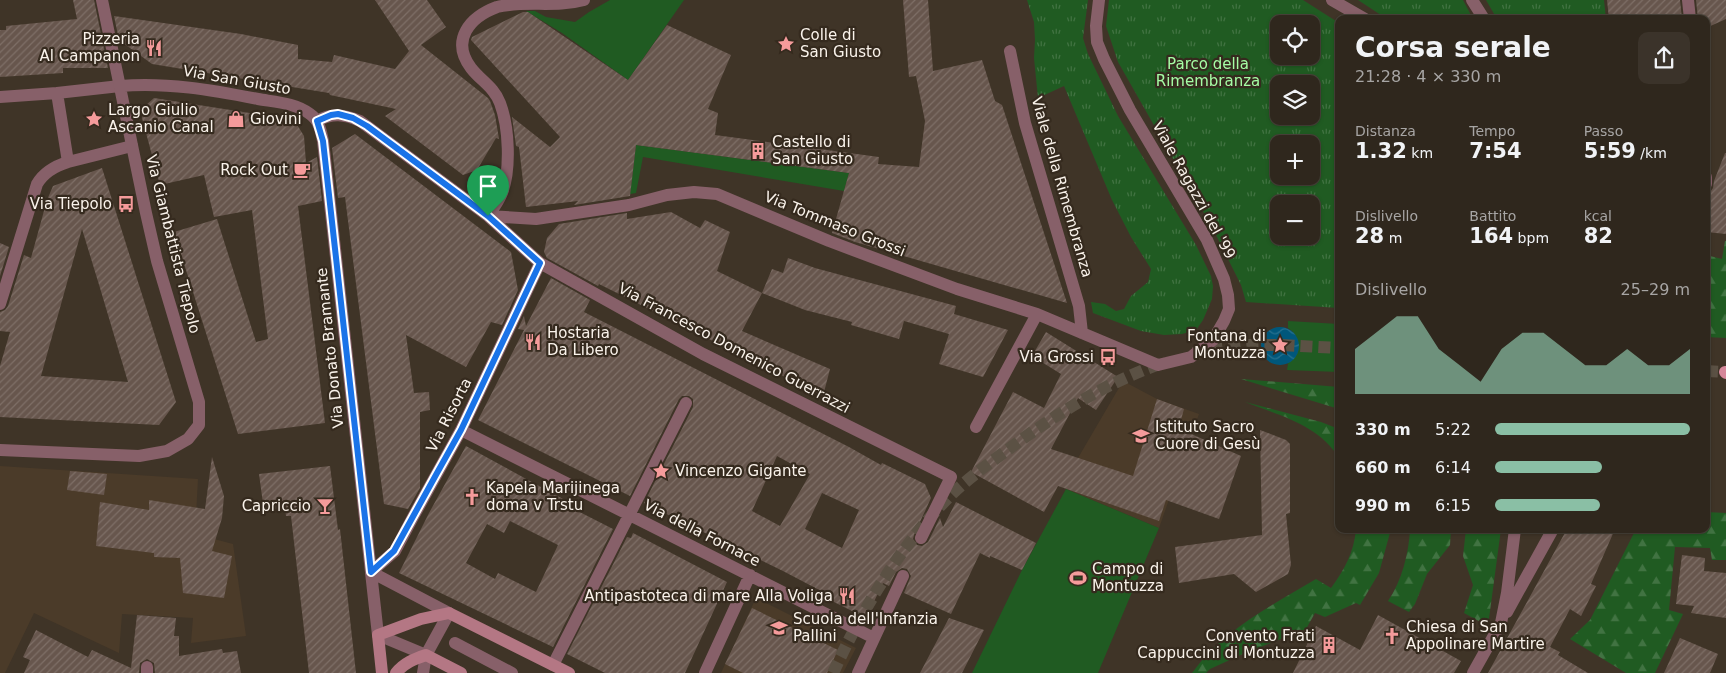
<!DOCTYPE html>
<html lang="it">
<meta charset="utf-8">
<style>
body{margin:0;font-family:"DejaVu Sans",sans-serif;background:#3b332a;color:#f1f3f6;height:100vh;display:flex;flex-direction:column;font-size:19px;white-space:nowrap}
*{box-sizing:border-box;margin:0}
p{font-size:16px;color:#a7a5a4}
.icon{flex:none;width:28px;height:28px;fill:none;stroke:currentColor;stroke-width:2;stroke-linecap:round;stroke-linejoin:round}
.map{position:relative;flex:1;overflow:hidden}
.details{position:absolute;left:1335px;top:15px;width:375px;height:518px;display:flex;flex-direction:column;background:#2f271d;border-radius:10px;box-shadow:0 1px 4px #0004,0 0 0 1px #4a443b}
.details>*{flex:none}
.fabs{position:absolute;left:1270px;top:15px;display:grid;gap:10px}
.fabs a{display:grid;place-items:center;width:50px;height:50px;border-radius:10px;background:#2f271d;box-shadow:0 1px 4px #0004,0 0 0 1px #4a443b;font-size:25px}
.pin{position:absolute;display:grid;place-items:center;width:42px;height:42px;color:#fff;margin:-51px -21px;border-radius:50% 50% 50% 0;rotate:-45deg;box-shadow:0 0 5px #0007}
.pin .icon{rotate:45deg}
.round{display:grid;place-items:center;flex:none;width:52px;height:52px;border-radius:10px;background:#3b332a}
.overview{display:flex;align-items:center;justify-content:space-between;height:85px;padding:0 20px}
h1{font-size:28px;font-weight:700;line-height:38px}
.figures{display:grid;grid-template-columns:repeat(3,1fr);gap:8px;height:85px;padding:5px 20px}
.figures div{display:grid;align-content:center}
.figures b{font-size:21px;font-weight:700}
.figures small{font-size:14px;font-weight:400}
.figures p{font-size:14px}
.chart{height:140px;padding:10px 20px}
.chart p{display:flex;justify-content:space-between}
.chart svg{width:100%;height:90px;margin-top:5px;fill:#8abfa5;opacity:.7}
ul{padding:0 20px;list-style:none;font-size:16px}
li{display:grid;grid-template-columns:80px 60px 1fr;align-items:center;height:38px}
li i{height:12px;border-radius:6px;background:#8abfa5}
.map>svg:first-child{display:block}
</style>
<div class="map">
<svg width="1726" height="673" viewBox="0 0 1726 673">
<defs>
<pattern id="forest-firs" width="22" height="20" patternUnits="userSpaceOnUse" patternTransform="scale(1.25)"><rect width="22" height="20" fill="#205b22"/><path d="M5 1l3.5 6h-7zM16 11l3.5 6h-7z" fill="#417342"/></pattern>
<pattern id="park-tufts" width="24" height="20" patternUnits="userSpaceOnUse" patternTransform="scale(1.25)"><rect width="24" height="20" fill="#205b22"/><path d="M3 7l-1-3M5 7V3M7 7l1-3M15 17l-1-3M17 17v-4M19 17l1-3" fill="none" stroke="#417342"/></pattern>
<pattern id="water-waves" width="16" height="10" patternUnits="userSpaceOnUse" patternTransform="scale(1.25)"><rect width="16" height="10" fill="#00577b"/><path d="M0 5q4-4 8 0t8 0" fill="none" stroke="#26708e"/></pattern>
<pattern id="building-hatch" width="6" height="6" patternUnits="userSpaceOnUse" patternTransform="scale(1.25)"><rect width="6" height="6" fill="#67564d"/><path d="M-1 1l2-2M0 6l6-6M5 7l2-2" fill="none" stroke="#7e6f67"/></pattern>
</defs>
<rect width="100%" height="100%" fill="#3f3427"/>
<path fill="#4b3b29" d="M1123,381L1157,399L1199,414L1159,528L1066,489L1078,458Z
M0,466L198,479L195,534L233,544L246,636L191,643L193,618L122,614L119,653L34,613L5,673H0Z
M756,598L856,648L843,673H721Z"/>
<path fill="#205b22" d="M610,0H684L628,80L562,33L526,11H535L546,17L575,22L589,12Z
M636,145L849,173L844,191L643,157L636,193L630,194Z
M1288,321L1339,324V372L1287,370L1293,332L1288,328Z
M1066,489L1159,528L1098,673H972L1022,570Z"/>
<path fill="url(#forest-firs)" d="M1725,241H1726V338L1706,337V255L1722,259Z
M1241,379L1339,387V409Z
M1245,402L1321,422L1339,429V458C1319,425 1279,415 1245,402Z
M1706,512L1726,513V560H1712L1710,548L1675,547L1669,610L1683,614L1655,673H1626L1570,639L1590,620L1636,529H1706Z
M1356,529H1391L1379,573L1360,605L1356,603L1325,617L1315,613L1306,629L1245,653L1210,669L1206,673H1192C1223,630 1271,606 1316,579L1331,588C1345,569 1354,552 1356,529Z
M1410,529H1451L1450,545L1427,574L1415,604L1409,612L1388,601C1402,581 1409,552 1410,529Z
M1466,529H1501L1488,626L1464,613L1473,585L1463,556Z"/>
<path fill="url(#park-tufts)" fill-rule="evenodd" d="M1027,0H1088L1083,38L1088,54L1118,116L1196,245L1211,276L1213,286L1212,299L1203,320L1196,330L1182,334L1164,335L1141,331L1093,313L1091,302L1105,304L1116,311L1124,309L1131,296L1148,282L1151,269L1131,237L1112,200L1064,86L1038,98L1034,58L1035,40L1034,22Z
M1109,0H1303L1339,23V308L1246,302L1241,285L1213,229L1118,62L1106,26ZM1279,24H1311V56H1279ZM1279,84H1311V116H1279ZM1279,144H1311V176H1279ZM1279,204H1311V236H1279Z
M1358,0H1463L1473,19H1387Z
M1486,0H1604L1606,19H1497Z"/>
<path fill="url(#water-waves)" d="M1261 346a19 19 0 1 1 38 0a19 19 0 1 1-38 0Z"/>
<path fill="url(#building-hatch)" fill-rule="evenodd" d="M73,0H94L108,68H63V73L0,77V30H6V26L77,19Z
M375,0H427L446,27L421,45L488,98L490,101L495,115L499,139L496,138L477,170L463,175L385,116L396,109L330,95L329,93L152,64L119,40L114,16L241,34L298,45V59L332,62L334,55L395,69L409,51Z
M903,0H928L933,71L982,60L995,101L1002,105L1067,303L855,242L832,233L849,173L636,145L630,196L574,205L578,201L526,207L519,147L516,146L512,117L550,147L560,137L471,40L472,37L523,12H528L628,80L667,25L731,55L708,109L718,113L715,135L879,157L878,164L919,167L925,121L916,76L909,77Z
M1607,0H1680L1682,19H1609Z
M1696,0H1726V19L1706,28V19H1698Z
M154,98L288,119L296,123L304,136L306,163L317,157L322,201L298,206L325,423L238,434L174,232L217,219L256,342L268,339L252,210L214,217L204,175L160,185L142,118L145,106Z
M355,134L511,252L518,290L502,325L491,322L466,367L406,335L414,393L429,392L430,410L420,412V488L408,509L384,504L345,197L338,198L332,148Z
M1725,153H1726V234L1706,232V198L1713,188L1714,181Z
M102,168L176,402L159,425L0,417V366L10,332L0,331V312L5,310L8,306L24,255L31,258L47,200L53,186ZM82,229L100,288L128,382L41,376Z
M671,212L700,228L705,220L730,232L717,271L762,293L742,331L830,369L823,396L599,284L598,286L547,258L544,252L547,238L559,224L627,213V219Z
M0,243L9,247L0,276Z
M788,258L815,268L956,306L954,314L1008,330L983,377L939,364L949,334L904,321L899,339L851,325L852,322L805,310L762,293L772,269L783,273Z
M551,278L590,300L584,312L849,447L881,465L882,463L925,484L931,498L914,535L913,539L917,545L922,546L928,542L940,518L943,527L956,502L1036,543L1022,570L990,556V558L980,553L951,614L904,593L911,576L907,569L902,568L896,572L889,586L883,583L866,618L822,596L823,592L783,571L644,503L693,407V399L689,396H682L679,399L630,496L478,420L524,330L518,329L524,316L526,326ZM777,456L810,474L780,526L752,511ZM822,493L859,510L842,548L805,529Z
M1046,332L1118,377L1096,410L1078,398L1051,449L1133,476L1157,399L1184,409L1179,427L1190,432L1189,433L1241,456L1219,519L1166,500L1159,521L1058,486L1044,512L971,472L1013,392L1044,408L1061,374L1032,356Z
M1260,430L1286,440L1290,444V513L1286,514L1291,565L1288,574L1256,592L1234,574L1179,583L1175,547L1262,535Z
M466,446L563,499L562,503L613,529L553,647L399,573L429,513ZM510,521L558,545L536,592L498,573L495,579L466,563L487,524L504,533Z
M212,457L224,496L222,518L212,551L232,556L224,598L183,593L180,558L154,557V553L96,546L100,502L149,510V500L205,509Z
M330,466L338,530L340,529L356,673H309L291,516H286L285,508L264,511L259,474Z
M70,471L107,474L104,495L67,490Z
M1567,529H1615L1591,584L1596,586L1581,616L1570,609L1550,647L1560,652L1558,655L1588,673H1488Z
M633,533L727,582L685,673H605L567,654L627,537L631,538Z
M1682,555L1705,558L1704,571L1726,573V618L1691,613L1694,606L1676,604Z
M752,608L838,650L827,673H743L725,664Z
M137,615L176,618L174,636H179V656L222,649L223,653L237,651L241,673H155L154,663L147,659L140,663L139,673H24L30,660L23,657L36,630L88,657L92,650L131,668Z
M1378,615L1461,661L1454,673H1293L1316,626L1360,650Z
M949,618L984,630L962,673H920Z
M1680,638L1718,654L1710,673H1664Z"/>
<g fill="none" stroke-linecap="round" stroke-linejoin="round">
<path stroke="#5b5144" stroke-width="12" stroke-dasharray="12 6" stroke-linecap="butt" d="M1193,353L1249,345H1281L1339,348
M1706,371L1725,372
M833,673C863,608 901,544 953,493C969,478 988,464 1006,451C1056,414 1105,383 1165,362"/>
<path stroke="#876069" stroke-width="12" d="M455,643L512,673"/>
<path stroke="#876069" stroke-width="12" d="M1332,0L1365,19
M1472,0L1484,19
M1688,0L1690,19
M1010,51L1025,123L1079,306L1082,333
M120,86L57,93L68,162L132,146
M0,97L57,93
M317,121C332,113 344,114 360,121L488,216L540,263L703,354L951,477L921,538
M1706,177V184
M488,216L536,219L629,205L667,195L694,192L717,194L829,241L957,289L1037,314L1158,365L1191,357L1213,340L1224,321L1229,309L1228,295L1224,279L1207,240L1130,110L1104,59L1097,42L1096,26L1099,0
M488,216C493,209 499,201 502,193C511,169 509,127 500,103C494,87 481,81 471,68C450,40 470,17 497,7C526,0 555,8 584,0
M0,304L37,184C44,172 55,166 68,162
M976,427L1037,314
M461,430L874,638
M371,572L395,551L413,517L461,430L540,263
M1507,612L1553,529
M553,665L686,403
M147,667V673
M423,673L426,655L449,613
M705,673L750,575
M858,673L903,576
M1473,673L1501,623L1507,593L1515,529"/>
<path stroke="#876069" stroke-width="12" d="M120,86C167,82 212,90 258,99C275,102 296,103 310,114C319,120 321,131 323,141L378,635L426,655
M0,450L139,456L167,451L188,439L199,425V402L157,261L146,213L102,0
M371,572L449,613"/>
<path stroke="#b47784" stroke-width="12" d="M382,673L378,635L421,619L449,613L569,673
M396,673C404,663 414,659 426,655L461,673"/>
<path stroke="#d6879a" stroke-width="12" d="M1725,372L1726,373"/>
</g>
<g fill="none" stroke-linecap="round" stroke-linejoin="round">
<g stroke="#fff" stroke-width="10">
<path id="route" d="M338,114L353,118L367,126L488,216L540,263L461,430L437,473L394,551L371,572L323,141L317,121L331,115Z"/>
</g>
<use href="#route" stroke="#1a73e8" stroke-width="6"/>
</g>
<defs>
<g id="sight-bare" transform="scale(1.35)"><path d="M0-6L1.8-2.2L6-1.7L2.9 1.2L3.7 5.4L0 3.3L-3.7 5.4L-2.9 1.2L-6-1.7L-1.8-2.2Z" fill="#f59b9b" stroke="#352a1e" stroke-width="2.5" paint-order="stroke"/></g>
<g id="restaurant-bare" transform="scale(1.35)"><path d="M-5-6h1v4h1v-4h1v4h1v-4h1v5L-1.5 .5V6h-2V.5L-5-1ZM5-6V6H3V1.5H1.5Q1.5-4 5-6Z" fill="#f59b9b" stroke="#352a1e" stroke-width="2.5" paint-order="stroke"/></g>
<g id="shop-bare" transform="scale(1.35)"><path d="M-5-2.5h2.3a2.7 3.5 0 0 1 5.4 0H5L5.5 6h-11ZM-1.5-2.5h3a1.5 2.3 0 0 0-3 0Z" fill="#f59b9b" stroke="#352a1e" stroke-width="2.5" paint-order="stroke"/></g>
<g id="building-bare" transform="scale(1.35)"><path d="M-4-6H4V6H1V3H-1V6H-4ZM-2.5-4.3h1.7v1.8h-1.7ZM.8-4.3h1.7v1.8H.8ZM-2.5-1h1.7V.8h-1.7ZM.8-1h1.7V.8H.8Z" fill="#f59b9b" stroke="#352a1e" stroke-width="2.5" paint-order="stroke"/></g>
<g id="cafe-bare" transform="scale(1.35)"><path d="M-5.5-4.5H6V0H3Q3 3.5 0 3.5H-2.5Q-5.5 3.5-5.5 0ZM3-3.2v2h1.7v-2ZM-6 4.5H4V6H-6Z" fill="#f59b9b" stroke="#352a1e" stroke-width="2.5" paint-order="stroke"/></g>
<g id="bus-bare" transform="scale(1.35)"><path d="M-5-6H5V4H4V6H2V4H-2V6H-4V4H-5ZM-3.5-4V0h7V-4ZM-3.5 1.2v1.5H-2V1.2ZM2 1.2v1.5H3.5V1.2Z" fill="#f59b9b" stroke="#352a1e" stroke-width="2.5" paint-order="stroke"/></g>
<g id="school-bare" transform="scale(1.35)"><path d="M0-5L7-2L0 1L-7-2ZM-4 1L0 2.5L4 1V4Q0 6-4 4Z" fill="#f59b9b" stroke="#352a1e" stroke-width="2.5" paint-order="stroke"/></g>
<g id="church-bare" transform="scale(1.35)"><path d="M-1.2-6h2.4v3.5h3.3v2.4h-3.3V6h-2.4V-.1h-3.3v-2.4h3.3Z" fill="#f59b9b" stroke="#352a1e" stroke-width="2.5" paint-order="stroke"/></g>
<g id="bar-bare" transform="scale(1.35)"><path d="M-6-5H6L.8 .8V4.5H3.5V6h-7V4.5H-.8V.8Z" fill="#f59b9b" stroke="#352a1e" stroke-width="2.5" paint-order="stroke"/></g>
<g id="stadium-bare" transform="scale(1.35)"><path d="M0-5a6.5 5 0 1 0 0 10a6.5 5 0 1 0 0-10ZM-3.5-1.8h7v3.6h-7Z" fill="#f59b9b" stroke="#352a1e" stroke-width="2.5" paint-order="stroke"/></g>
</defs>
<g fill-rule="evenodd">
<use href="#sight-bare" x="786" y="44"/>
<use href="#restaurant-bare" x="154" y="48"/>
<use href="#sight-bare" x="94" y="119"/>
<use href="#shop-bare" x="236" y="119"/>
<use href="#building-bare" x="758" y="151"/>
<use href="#cafe-bare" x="302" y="170"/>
<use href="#bus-bare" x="126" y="204"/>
<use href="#restaurant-bare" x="533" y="342"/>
<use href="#sight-bare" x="1280" y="345"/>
<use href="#bus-bare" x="1108" y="357"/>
<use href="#school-bare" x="1141" y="436"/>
<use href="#sight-bare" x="661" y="471"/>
<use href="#church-bare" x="472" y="497"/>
<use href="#bar-bare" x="325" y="506"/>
<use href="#stadium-bare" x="1078" y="578"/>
<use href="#restaurant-bare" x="847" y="596"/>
<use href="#school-bare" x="779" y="628"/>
<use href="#church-bare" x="1392" y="636"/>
<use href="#building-bare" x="1329" y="645"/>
</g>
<g text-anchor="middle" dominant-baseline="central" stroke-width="4.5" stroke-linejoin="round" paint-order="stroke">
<g font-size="15" fill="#faf3eb" stroke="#352a1e" text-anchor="start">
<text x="800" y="35">Colle di<tspan x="800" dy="17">San Giusto</tspan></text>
<text x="140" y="39" text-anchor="end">Pizzeria<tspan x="140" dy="17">Al Campanon</tspan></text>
<text x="108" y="110">Largo Giulio<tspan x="108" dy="17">Ascanio Canal</tspan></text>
<text x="250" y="119">Giovini</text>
<text x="772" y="142">Castello di<tspan x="772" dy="17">San Giusto</tspan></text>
<text x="288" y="170" text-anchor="end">Rock Out</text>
<text x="112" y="204" text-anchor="end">Via Tiepolo</text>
<text x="547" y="333">Hostaria<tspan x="547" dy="17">Da Libero</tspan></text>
<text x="1266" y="336" text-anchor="end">Fontana di<tspan x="1266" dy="17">Montuzza</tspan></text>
<text x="1094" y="357" text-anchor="end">Via Grossi</text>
<text x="1155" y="427">Istituto Sacro<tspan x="1155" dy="17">Cuore di Gesù</tspan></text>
<text x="675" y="471">Vincenzo Gigante</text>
<text x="486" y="488">Kapela Marijinega<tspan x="486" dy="17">doma v Trstu</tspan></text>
<text x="311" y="506" text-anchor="end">Capriccio</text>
<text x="1092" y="569">Campo di<tspan x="1092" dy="17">Montuzza</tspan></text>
<text x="833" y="596" text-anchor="end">Antipastoteca di mare Alla Voliga</text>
<text x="793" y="619">Scuola dell'Infanzia<tspan x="793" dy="17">Pallini</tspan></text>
<text x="1406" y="627">Chiesa di San<tspan x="1406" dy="17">Appolinare Martire</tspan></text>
<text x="1315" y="636" text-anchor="end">Convento Frati<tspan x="1315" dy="17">Cappuccini di Montuzza</tspan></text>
</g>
<g font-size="15" fill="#a5fca4" stroke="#352a1e">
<text x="1208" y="64">Parco della<tspan x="1208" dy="17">Rimembranza</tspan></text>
</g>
<g font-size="15" fill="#faf3eb" stroke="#352a1e">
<text transform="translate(237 80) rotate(10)">Via San Giusto</text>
<text transform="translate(1062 187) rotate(74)">Viale della Rimembranza</text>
<text transform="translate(1194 190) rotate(61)">Viale Ragazzi del '99</text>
<text transform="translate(835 224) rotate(22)">Via Tommaso Grossi</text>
<text transform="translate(173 244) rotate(76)">Via Giambattista Tiepolo</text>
<text transform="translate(330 348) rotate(-96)">Via Donato Bramante</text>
<text transform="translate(734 348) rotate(28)">Via Francesco Domenico Guerrazzi</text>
<text transform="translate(449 415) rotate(-63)">Via Risorta</text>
<text transform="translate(702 533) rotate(27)">Via della Fornace</text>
</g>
</g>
</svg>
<div class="fabs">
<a><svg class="icon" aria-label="locate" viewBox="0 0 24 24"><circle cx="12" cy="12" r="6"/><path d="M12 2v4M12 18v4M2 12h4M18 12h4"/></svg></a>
<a><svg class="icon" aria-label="layers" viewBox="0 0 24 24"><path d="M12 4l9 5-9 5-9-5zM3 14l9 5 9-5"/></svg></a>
<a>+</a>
<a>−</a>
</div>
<div class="pin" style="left:488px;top:216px;background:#1e9e55"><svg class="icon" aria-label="arrive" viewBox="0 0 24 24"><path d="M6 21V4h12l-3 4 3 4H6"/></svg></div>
<section class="details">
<div class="overview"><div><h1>Corsa serale</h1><p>21:28 · 4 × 330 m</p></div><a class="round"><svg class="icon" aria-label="share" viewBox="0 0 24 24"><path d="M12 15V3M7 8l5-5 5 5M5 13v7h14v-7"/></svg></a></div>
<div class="figures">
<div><p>Distanza</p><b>1.32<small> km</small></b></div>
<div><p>Tempo</p><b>7:54</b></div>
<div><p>Passo</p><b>5:59<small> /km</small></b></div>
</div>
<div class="figures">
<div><p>Dislivello</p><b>28<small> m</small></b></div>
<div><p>Battito</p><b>164<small> bpm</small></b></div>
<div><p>kcal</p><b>82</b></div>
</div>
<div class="chart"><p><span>Dislivello</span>25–29 m</p>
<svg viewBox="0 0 160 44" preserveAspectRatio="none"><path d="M0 44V22L10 14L20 6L30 6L40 22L50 30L60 38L70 22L80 14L90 14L100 22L110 30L120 30L130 22L140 30L150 30L160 22V44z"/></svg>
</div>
<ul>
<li><b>330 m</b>5:22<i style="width:100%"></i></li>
<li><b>660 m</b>6:14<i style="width:55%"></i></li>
<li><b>990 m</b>6:15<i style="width:54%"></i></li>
</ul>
</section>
</div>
